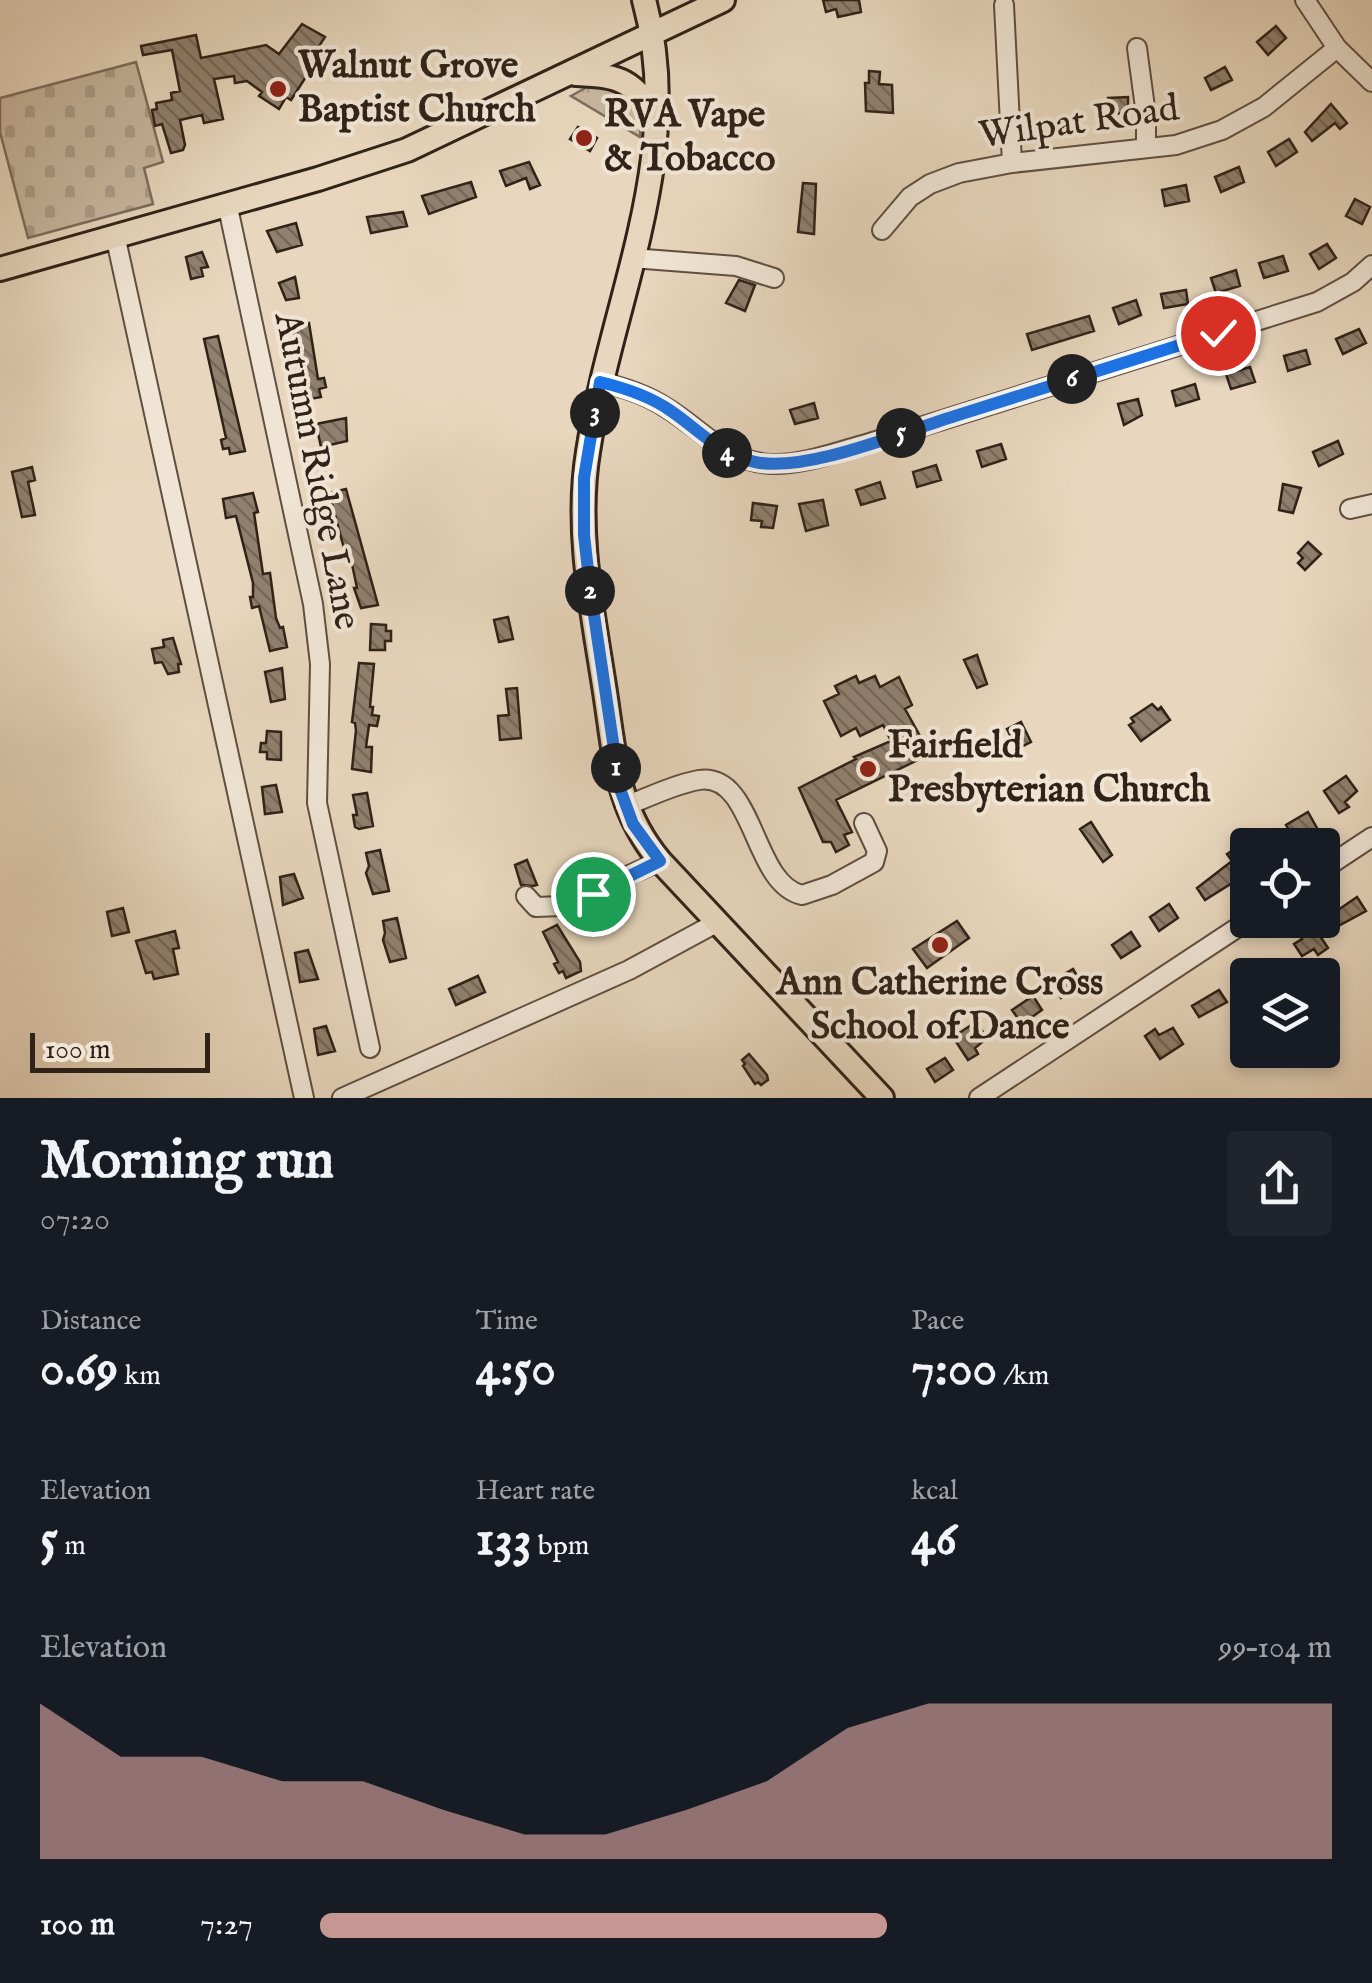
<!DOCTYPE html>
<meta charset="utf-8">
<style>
body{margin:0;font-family:"IM FELL English",serif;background:#20242c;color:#f1f3f6;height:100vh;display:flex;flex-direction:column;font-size:38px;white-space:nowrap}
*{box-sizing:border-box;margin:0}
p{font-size:32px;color:#9ea1a6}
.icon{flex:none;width:55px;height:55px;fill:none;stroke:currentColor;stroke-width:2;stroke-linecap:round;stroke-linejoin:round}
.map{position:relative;height:1098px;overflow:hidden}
.sheet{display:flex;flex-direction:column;background:#171b24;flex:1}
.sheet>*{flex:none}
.controls{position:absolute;left:1230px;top:828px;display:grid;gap:20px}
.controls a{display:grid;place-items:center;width:110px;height:110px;border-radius:10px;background:#171b24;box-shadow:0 5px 15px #0003;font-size:50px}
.scale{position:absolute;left:30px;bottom:25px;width:180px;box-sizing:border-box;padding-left:10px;border:5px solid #312218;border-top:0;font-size:28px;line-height:35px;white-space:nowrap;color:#312218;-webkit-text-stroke:8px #f0e5d5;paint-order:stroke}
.pin{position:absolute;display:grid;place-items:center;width:85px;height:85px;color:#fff;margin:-42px;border:5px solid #fff;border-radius:50%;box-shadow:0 2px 10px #0007}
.km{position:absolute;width:50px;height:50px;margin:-25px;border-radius:50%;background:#222;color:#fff;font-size:28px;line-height:50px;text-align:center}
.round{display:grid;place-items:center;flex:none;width:105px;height:105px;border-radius:10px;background:#20242c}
.summary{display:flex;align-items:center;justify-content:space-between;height:170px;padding:0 40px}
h1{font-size:55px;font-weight:700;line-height:75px}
.stats{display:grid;grid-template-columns:repeat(3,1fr);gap:15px;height:170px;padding:10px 40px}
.stats div{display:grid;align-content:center}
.stats b{font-size:50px;font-weight:700}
.stats small{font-size:28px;font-weight:400}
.stats p{font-size:28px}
.chart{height:280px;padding:20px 40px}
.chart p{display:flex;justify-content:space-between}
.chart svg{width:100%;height:180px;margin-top:10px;fill:#c59692;opacity:.7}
ul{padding:0 40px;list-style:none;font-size:32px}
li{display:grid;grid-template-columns:160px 120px 1fr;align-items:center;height:75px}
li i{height:25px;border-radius:12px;background:#c59692}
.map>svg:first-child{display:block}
</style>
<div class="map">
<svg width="1372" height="1098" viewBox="0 0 1372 1098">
<defs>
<pattern id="grass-tufts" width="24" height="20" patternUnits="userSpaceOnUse" patternTransform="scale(2.5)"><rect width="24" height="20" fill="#c9b8a2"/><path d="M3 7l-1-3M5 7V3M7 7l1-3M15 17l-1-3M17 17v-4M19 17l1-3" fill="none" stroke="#ad9e8b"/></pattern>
<pattern id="cemetery-stones" width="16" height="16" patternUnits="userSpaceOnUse" patternTransform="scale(2.5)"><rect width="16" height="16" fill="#c9b8a2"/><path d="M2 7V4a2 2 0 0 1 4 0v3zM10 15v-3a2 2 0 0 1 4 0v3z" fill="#ad9e8b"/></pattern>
<pattern id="building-back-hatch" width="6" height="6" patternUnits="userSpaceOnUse" patternTransform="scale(2.5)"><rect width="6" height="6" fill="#90806e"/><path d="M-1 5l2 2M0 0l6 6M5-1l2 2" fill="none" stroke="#766859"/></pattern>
</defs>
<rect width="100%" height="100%" fill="#e8d7be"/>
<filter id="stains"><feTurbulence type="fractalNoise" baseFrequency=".002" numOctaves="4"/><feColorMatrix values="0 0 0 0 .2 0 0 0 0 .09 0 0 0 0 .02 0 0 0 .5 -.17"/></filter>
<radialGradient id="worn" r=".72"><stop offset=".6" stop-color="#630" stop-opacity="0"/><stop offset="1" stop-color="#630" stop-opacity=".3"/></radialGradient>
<path fill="url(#grass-tufts)" stroke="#7d6d5d" stroke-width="2.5" d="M594,83L621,85L641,112L640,137L571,96Z"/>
<path fill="url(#cemetery-stones)" stroke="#7d6d5d" stroke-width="2.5" d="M136,62L163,162L144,168L153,204L28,238L0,132V98Z"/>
<path fill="url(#building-back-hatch)" stroke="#312218" stroke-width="2.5" d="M823,0H859L861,12L838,17L836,9L826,12Z
M302,24L325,37L317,49L322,52L291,100L286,97L279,109L259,96L262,92L247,81L235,83L234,76L214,79L223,119L204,123L202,115L180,120L185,145L183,150L171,153L162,124L155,126L152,110L157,109L156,103L172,100L171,93L180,91L172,50L143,55L141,46L196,35L201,58L266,45L279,54Z
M1276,26L1286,38L1268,55L1257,42Z
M1225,67L1232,80L1211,90L1205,78Z
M869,71L880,72L879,84L892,85L893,113L866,111L865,83H869Z
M1128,97V113L1109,114L1108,98Z
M1331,104L1347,123L1340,129L1335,123L1312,141L1305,132Z
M578,127L597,138L590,151L570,139Z
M1289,139L1297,152L1276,166L1268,152Z
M529,162L540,185L530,189L526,178L506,186L500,171Z
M1239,167L1244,182L1221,192L1215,177Z
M471,182L476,197L429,214L422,196Z
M803,183L816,184L814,234L798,232Z
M1186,185L1189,201L1165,206L1162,190Z
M1355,199L1370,207L1362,224L1346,216Z
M403,212L407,226L371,233L367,217Z
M296,223L302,245L277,252L267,231Z
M1327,244L1336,258L1319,269L1310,254Z
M202,252L208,267L201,268L203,276L191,279L186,257Z
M1283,256L1288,271L1264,278L1259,263Z
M1236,270L1240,286L1216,293L1211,278Z
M295,277L299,298L286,300L279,283Z
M739,280L755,285L745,311L726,303Z
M1186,290L1188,304L1164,308L1161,294Z
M1136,300L1141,315L1119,324L1113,308Z
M1089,316L1094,331L1032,350L1027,334Z
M309,323L318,379L324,378L326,387L319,389L321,397L304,400L302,370L294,334L297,333L296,326Z
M1359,329L1366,343L1343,354L1336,339Z
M218,336L245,451L230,454L229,448L223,449L221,440L226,438L204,339Z
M1306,350L1310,364L1288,371L1284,356Z
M1250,367L1255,382L1231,389L1226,374Z
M1195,384L1199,399L1176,406L1172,391Z
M1138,399L1142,415L1124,425L1118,404Z
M814,403L818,418L795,424L790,410Z
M346,418L347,441L321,447L316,424Z
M1338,441L1343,454L1319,466L1313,452Z
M1001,444L1006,459L982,467L977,451Z
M936,465L941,480L917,487L913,472Z
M32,467L35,480L28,482L35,515L22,517L12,472Z
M880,482L885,498L861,505L856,490Z
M1283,484L1301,488L1293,513L1279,510Z
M346,489L378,605L361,608L354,588H357L352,564L348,551L345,552L329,493Z
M253,493L258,512L254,513L263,574L270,573L276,618L280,628L283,627L287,647L270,651L259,606L252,608L250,597H253V583L236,516L226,518L223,499Z
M823,500L828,525L806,531L799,504Z
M753,503L777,506L773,528L761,527L762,521L751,520Z
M1308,542L1321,554L1305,570L1298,563L1303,558L1298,553Z
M508,617L513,639L499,642L494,620Z
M371,624L386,625V631H391V641H385V650H370Z
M173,638L181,664H178L179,672L168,674L162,662L155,663L152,649L164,647L163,640Z
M977,655L987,684L977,688L964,660Z
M359,663L374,664L370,707H373L372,715L379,716L377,726L369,725L366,747H372L371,772L352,769L356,730L355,723L352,722Z
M282,668L285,699L271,702L265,672Z
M856,676L859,683L875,676L880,687L899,677L912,705L905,709L930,754L836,800L852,832L844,835L849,845L836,852L831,842H823L799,788L856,759L854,757L891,741L883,725L860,736L856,728L841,736L824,701L839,694L835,686Z
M517,688L521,738L500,740L498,716L509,715L506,689Z
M1152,704L1158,710L1161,707L1170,720L1141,741L1129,725L1134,722L1131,718Z
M1021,722L1031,742L1017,749L1007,729Z
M267,731L281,732V760L267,759V752H260L261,743H266Z
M1346,776L1357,791L1345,802L1349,807L1339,813L1324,791Z
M276,785L282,812L265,814L262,787Z
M367,793L373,826L359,829L355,827L353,815H357L353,795Z
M1308,812L1317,828L1293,837L1286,825Z
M1091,822L1112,855L1103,862L1080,829Z
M1248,840V873L1205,900L1197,888L1232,861L1227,854Z
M380,850L389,891L373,894L366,873L369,866L366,853Z
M527,860L537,885L533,886L521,885L515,865Z
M294,874L303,898L283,905L280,877Z
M1357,897L1366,911L1320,936L1328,948L1318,955L1314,949L1302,956L1294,944L1302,939L1300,936Z
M1169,904L1178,918L1159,931L1150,917Z
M123,908L129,932L112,936L107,912Z
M397,918L406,958L390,962L383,940L385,933L383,921Z
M957,921L969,938L927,968L913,949Z
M557,925L580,962L581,971L566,978L563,971L559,973L554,964L558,962L543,932Z
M175,931L179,948L173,949L178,974L154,979L152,972L146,973L136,941Z
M1131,932L1140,946L1121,958L1112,945Z
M308,950L318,979L300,982L295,953Z
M1073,969L1080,981L1076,984L1078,987L1061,998L1051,982Z
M478,976L485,992L456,1005L449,989Z
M1219,990L1227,1002L1199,1017L1192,1006Z
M1033,996L1042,1010L1022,1024L1012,1010Z
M976,1022L987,1038L975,1048L978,1054L968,1060L953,1037Z
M326,1026L335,1051L318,1055L314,1029Z
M1173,1028L1183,1044L1160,1059L1145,1036L1155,1029L1159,1035Z
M749,1054L767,1075L768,1080L761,1085L758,1082L755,1084L743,1066L745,1064L742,1060Z
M945,1058L953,1070L935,1082L927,1069Z"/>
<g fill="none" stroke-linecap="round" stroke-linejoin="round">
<g stroke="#5f4f42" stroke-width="22">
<path id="minor" d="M1305,0L1337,48L1372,82
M1004,5L1012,163
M1137,48L1146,115V148
M227,203L313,604L320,664L317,803L370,1048
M882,230L910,197L930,184L959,173L1012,163L1176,145L1222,130L1264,107L1337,48
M115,235L304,1098
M632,258L736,266L774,278
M600,382C623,387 645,394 665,407C702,429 725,462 772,464C802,465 833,453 863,445L1317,302L1353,282L1372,265
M1350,509L1372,504
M625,806C648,798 674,784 699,780C755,772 752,884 802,895L832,885L874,862L877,851L864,823
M1322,870L1372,837
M526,896L536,907L562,906L660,861
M342,1098L629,970L716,923
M979,1098L1249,920"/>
</g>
<g stroke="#312218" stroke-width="28">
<path id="major" d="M644,0C687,155 611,300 588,452C575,532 593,613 605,692C615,757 616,808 660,861L882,1098
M576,74C623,76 631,80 658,119
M0,269L318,179L407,150L723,0"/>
</g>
<use href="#minor" stroke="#f0e5d5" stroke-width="18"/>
<use href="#major" stroke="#e8d7be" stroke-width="22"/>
</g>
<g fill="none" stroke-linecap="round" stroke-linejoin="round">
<g stroke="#fff" stroke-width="20">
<path id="route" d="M593,894L660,861L633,824L620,789L590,588L584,535V478L600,382C625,388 650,396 671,411C699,430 720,455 755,462C806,473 903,432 955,416C1043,388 1131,361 1218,333"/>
</g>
<use href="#route" stroke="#1a73e8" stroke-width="12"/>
</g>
<g fill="#8f2418" stroke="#f0e5d5" stroke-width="4">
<circle cx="278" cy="89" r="10"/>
<circle cx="584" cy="138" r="10"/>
<circle cx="868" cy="769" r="10"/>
<circle cx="940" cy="945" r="10"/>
</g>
<g text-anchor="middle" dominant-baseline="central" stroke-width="8" stroke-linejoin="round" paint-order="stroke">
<g font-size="38" font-weight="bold" fill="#312218" stroke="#f0e5d5" text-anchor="start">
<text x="298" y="67">Walnut Grove<tspan x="298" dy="44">Baptist Church</tspan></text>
<text x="604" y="116">RVA Vape<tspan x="604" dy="44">&amp; Tobacco</tspan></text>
<text x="888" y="747">Fairfield<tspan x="888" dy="44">Presbyterian Church</tspan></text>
<text x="940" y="984" text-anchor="middle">Ann Catherine Cross<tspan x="940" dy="44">School of Dance</tspan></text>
</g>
<g font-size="38" fill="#312218" stroke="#f0e5d5">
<text transform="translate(1079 123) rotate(-8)">Wilpat Road</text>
<text transform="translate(316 471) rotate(79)">Autumn Ridge Lane</text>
</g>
</g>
<rect width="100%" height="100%" filter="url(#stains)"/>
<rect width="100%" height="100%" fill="url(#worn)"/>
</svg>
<div class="controls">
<a><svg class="icon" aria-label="locate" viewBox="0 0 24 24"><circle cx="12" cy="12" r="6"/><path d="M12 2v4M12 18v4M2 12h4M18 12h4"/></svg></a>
<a><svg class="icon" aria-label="layers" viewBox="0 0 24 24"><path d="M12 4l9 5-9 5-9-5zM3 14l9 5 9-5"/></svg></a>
</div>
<div class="scale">100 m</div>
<div class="pin" style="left:593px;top:894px;background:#1e9e55"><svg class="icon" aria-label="arrive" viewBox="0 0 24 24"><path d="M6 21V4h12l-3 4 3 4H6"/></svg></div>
<div class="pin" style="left:1218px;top:333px;background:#d93025"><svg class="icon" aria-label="check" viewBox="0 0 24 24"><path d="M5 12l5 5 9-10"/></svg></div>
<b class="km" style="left:616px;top:768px">1</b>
<b class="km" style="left:590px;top:591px">2</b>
<b class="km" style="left:595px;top:413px">3</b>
<b class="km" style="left:727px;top:453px">4</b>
<b class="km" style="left:901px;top:433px">5</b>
<b class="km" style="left:1072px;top:379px">6</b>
</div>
<section class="sheet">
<div class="summary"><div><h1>Morning run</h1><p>07:20</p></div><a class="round"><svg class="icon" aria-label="share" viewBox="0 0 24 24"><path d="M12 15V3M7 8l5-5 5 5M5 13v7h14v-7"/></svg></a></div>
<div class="stats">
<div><p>Distance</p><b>0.69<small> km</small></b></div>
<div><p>Time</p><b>4:50</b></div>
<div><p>Pace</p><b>7:00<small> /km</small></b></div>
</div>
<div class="stats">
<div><p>Elevation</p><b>5<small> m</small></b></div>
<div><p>Heart rate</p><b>133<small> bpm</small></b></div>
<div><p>kcal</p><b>46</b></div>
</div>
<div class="chart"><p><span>Elevation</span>99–104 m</p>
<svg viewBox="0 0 160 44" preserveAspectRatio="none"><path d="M0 44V6L10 19L20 19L30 25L40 25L50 32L60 38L70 38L80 32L90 25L100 12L110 6L120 6L130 6L140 6L150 6L160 6V44z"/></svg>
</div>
<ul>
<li><b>100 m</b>7:27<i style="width:56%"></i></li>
</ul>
</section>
